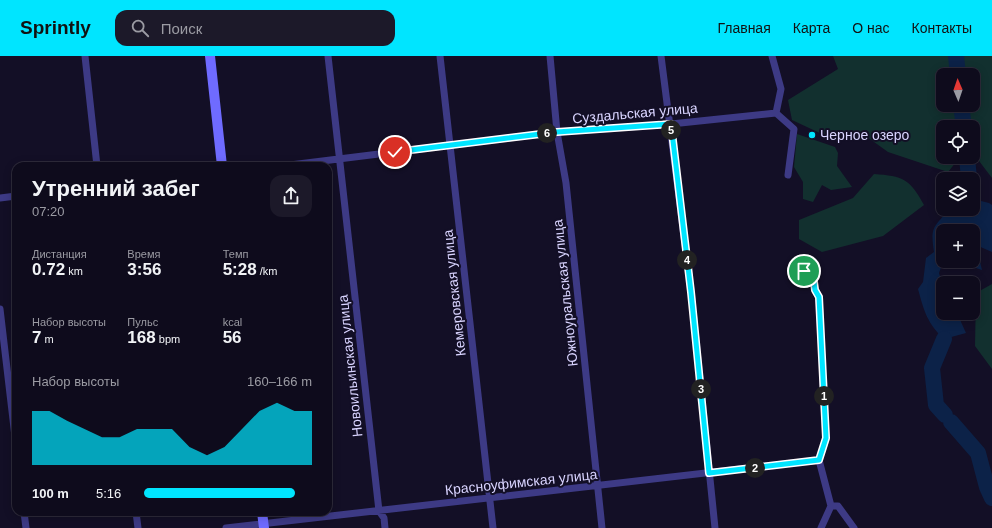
<!DOCTYPE html>
<html lang="ru">
<meta charset="utf-8">
<style>
body{margin:0;font-family:Arial,sans-serif;background:#1c1929;color:#f1f3f6;height:100vh;display:flex;flex-direction:column;font-size:15px;white-space:nowrap}
*{box-sizing:border-box;margin:0}
p{font-size:13px;color:#9b9ba3}
.icon{flex:none;width:22px;height:22px;fill:none;stroke:currentColor;stroke-width:2;stroke-linecap:round;stroke-linejoin:round}
.map{position:relative;flex:1;overflow:hidden}
.side{position:absolute;left:12px;top:106px;width:320px;height:354px;display:flex;flex-direction:column;background:#0e0b1c;border-radius:12px;box-shadow:0 2px 10px #0003,0 0 0 1px #2e2b3b}
.side>*{flex:none}
.needle{width:26px;rotate:358deg}
.controls{position:absolute;left:936px;top:12px;display:grid;gap:8px}
.controls a{display:grid;place-items:center;width:44px;height:44px;border-radius:8px;background:#0e0b1c;box-shadow:0 2px 10px #0003,0 0 0 1px #2e2b3b;font-size:20px}
.pin{position:absolute;display:grid;place-items:center;width:34px;height:34px;color:#fff;margin:-17px;border:2px solid #fff;border-radius:50%;box-shadow:0 1px 4px #0007}
.km{position:absolute;width:20px;height:20px;margin:-10px;border-radius:50%;background:#222;color:#fff;font-size:11px;line-height:20px;text-align:center}
.round{display:grid;place-items:center;flex:none;width:42px;height:42px;border-radius:12px;background:#1c1929}
.overview{display:flex;align-items:center;justify-content:space-between;height:68px;padding:0 20px}
h1{font-size:22px;font-weight:800;line-height:30px}
.figures{display:grid;grid-template-columns:repeat(3,1fr);gap:6px;height:68px;padding:4px 20px}
.figures div{display:grid;align-content:center}
.figures b{font-size:17px;font-weight:800}
.figures small{font-size:11px;font-weight:400}
.figures p{font-size:11px}
.chart{height:112px;padding:8px 20px}
.chart p{display:flex;justify-content:space-between}
.chart svg{width:100%;height:72px;margin-top:4px;fill:#00e5ff;opacity:.7}
ul{padding:0 20px;list-style:none;font-size:13px}
li{display:grid;grid-template-columns:64px 48px 1fr;align-items:center;height:30px}
li i{height:10px;border-radius:5px;background:#00e5ff}
header{display:flex;align-items:center;gap:24px;box-sizing:border-box;height:56px;padding:0 20px;background:#00e5ff;color:#111}
header strong{font-size:19px}
nav{display:flex;gap:22px;margin-inline-start:auto;font-size:14px}
.search{width:280px;height:36px;background:#1c1929;display:flex;align-items:center;gap:10px;box-sizing:border-box;padding:0 14px;border-radius:12px;color:#9b9ba3;font-size:15px}
.map>svg:first-child{display:block}
</style>
<header>
<strong>Sprintly</strong>
<div class="search"><svg class="icon" aria-label="search" viewBox="0 0 24 24"><circle cx="10" cy="10" r="6"/><path d="M15 15l6 6"/></svg>Поиск</div>
<nav><a>Главная</a><a>Карта</a><a>О нас</a><a>Контакты</a></nav>
</header>
<div class="map">
<svg width="992" height="472" viewBox="0 0 992 472">
<rect width="100%" height="100%" fill="#130f26"/>
<path fill="#12302f" fill-rule="evenodd" d="M833,0H992V122L973,97V71H943V101H960L948,116L888,96L863,78L824,79L792,64L788,44L838,13ZM943,19H973V49H943Z
M797,78L835,91L838,97L837,110L852,131L831,134L822,129L813,146L803,143V126L794,111Z
M874,118C903,120 910,123 924,149L883,180L822,196L799,183V164L853,142Z
M992,228V313L975,290L976,237Z"/>
<path fill="#0c2248" d="M973,143L989,147L992,149V196L976,189L982,214L976,212L973,194V175H943V205H956L951,211L943,206L939,217L943,230V257H957L966,277L944,283C927,267 924,255 918,233L923,226L926,202L934,196C930,170 934,172 949,153H973Z"/>
<g fill="none" stroke-linecap="round" stroke-linejoin="round">
<path stroke="#0c2248" stroke-width="16" d="M956,0L958,19
M961,49L964,71
M967,101L969,123
M944,283L932,312L936,349L945,359
M951,366L978,397L987,431L992,442"/>
<path stroke="#3d3a85" stroke-width="7" d="M85,0L97,110
M328,0L379,455L384,462L385,472
M440,0L493,472
M550,0L557,76L566,127L602,472
M661,0L691,235L715,472
M772,0L781,33L776,57L794,73L788,119
M282,110L557,76L671,68L776,57
M0,142L16,140
M804,215L814,227L815,234L819,241L826,383L819,404L831,450L821,472
M0,253L16,389
M831,450H838L854,472
M24,456L26,472
M136,456L138,472
M226,472L819,404"/>
<path stroke="#6f6bff" stroke-width="10" d="M210,0L222,110
M262,456L264,472"/>
</g>
<g fill="none" stroke-linecap="round" stroke-linejoin="round">
<g stroke="#fff" stroke-width="8">
<path id="route" d="M395,96L557,76L671,68L691,236L709,417L819,404L826,382L819,241L815,234L814,226L804,215"/>
</g>
<use href="#route" stroke="#00e5ff" stroke-width="5"/>
</g>
<circle fill="#00e5ff" stroke="#130f26" stroke-width="1.5" cx="812" cy="79" r="4"/>
<g text-anchor="middle" dominant-baseline="central" stroke-width="4" stroke-linejoin="round" paint-order="stroke">
<g font-size="14" fill="#d9d4ff" stroke="#130f26">
<text transform="translate(635 57) rotate(-5)">Суздальская улица</text>
<text transform="translate(454 237) rotate(-96)">Кемеровская улица</text>
<text transform="translate(565 237) rotate(-96)">Южноуральская улица</text>
<text transform="translate(350 310) rotate(-96)">Новоильинская улица</text>
<text transform="translate(521 426) rotate(-6)">Красноуфимская улица</text>
</g>
<g font-size="14" fill="#d9d4ff" stroke="#130f26" text-anchor="start">
<text x="820" y="79">Черное озеро</text>
</g>
</g>
</svg>
<div class="controls">
<a><svg class="needle" viewBox="-14 -14 28 28"><path d="M0-13l5 13h-10z" fill="#e53935"/><path d="M0 13l5-13h-10z" fill="#9b9ba3"/></svg></a>
<a><svg class="icon" aria-label="locate" viewBox="0 0 24 24"><circle cx="12" cy="12" r="6"/><path d="M12 2v4M12 18v4M2 12h4M18 12h4"/></svg></a>
<a><svg class="icon" aria-label="layers" viewBox="0 0 24 24"><path d="M12 4l9 5-9 5-9-5zM3 14l9 5 9-5"/></svg></a>
<a>+</a>
<a>−</a>
</div>
<div class="pin" style="left:804px;top:215px;background:#1e9e55"><svg class="icon" aria-label="arrive" viewBox="0 0 24 24"><path d="M6 21V4h12l-3 4 3 4H6"/></svg></div>
<div class="pin" style="left:395px;top:96px;background:#d93025"><svg class="icon" aria-label="check" viewBox="0 0 24 24"><path d="M5 12l5 5 9-10"/></svg></div>
<b class="km" style="left:824px;top:340px">1</b>
<b class="km" style="left:755px;top:412px">2</b>
<b class="km" style="left:701px;top:333px">3</b>
<b class="km" style="left:687px;top:204px">4</b>
<b class="km" style="left:671px;top:74px">5</b>
<b class="km" style="left:547px;top:77px">6</b>
<section class="side">
<div class="overview"><div><h1>Утренний забег</h1><p>07:20</p></div><a class="round"><svg class="icon" aria-label="share" viewBox="0 0 24 24"><path d="M12 15V3M7 8l5-5 5 5M5 13v7h14v-7"/></svg></a></div>
<div class="figures">
<div><p>Дистанция</p><b>0.72<small> km</small></b></div>
<div><p>Время</p><b>3:56</b></div>
<div><p>Темп</p><b>5:28<small> /km</small></b></div>
</div>
<div class="figures">
<div><p>Набор высоты</p><b>7<small> m</small></b></div>
<div><p>Пульс</p><b>168<small> bpm</small></b></div>
<div><p>kcal</p><b>56</b></div>
</div>
<div class="chart"><p><span>Набор высоты</span>160–166 m</p>
<svg viewBox="0 0 160 44" preserveAspectRatio="none"><path d="M0 44V11L10 11L20 17L30 22L40 27L50 27L60 22L70 22L80 22L90 33L100 38L110 33L120 22L130 11L140 6L150 11L160 11V44z"/></svg>
</div>
<ul>
<li><b>100 m</b>5:16<i style="width:90%"></i></li>
</ul>
</section>
</div>
